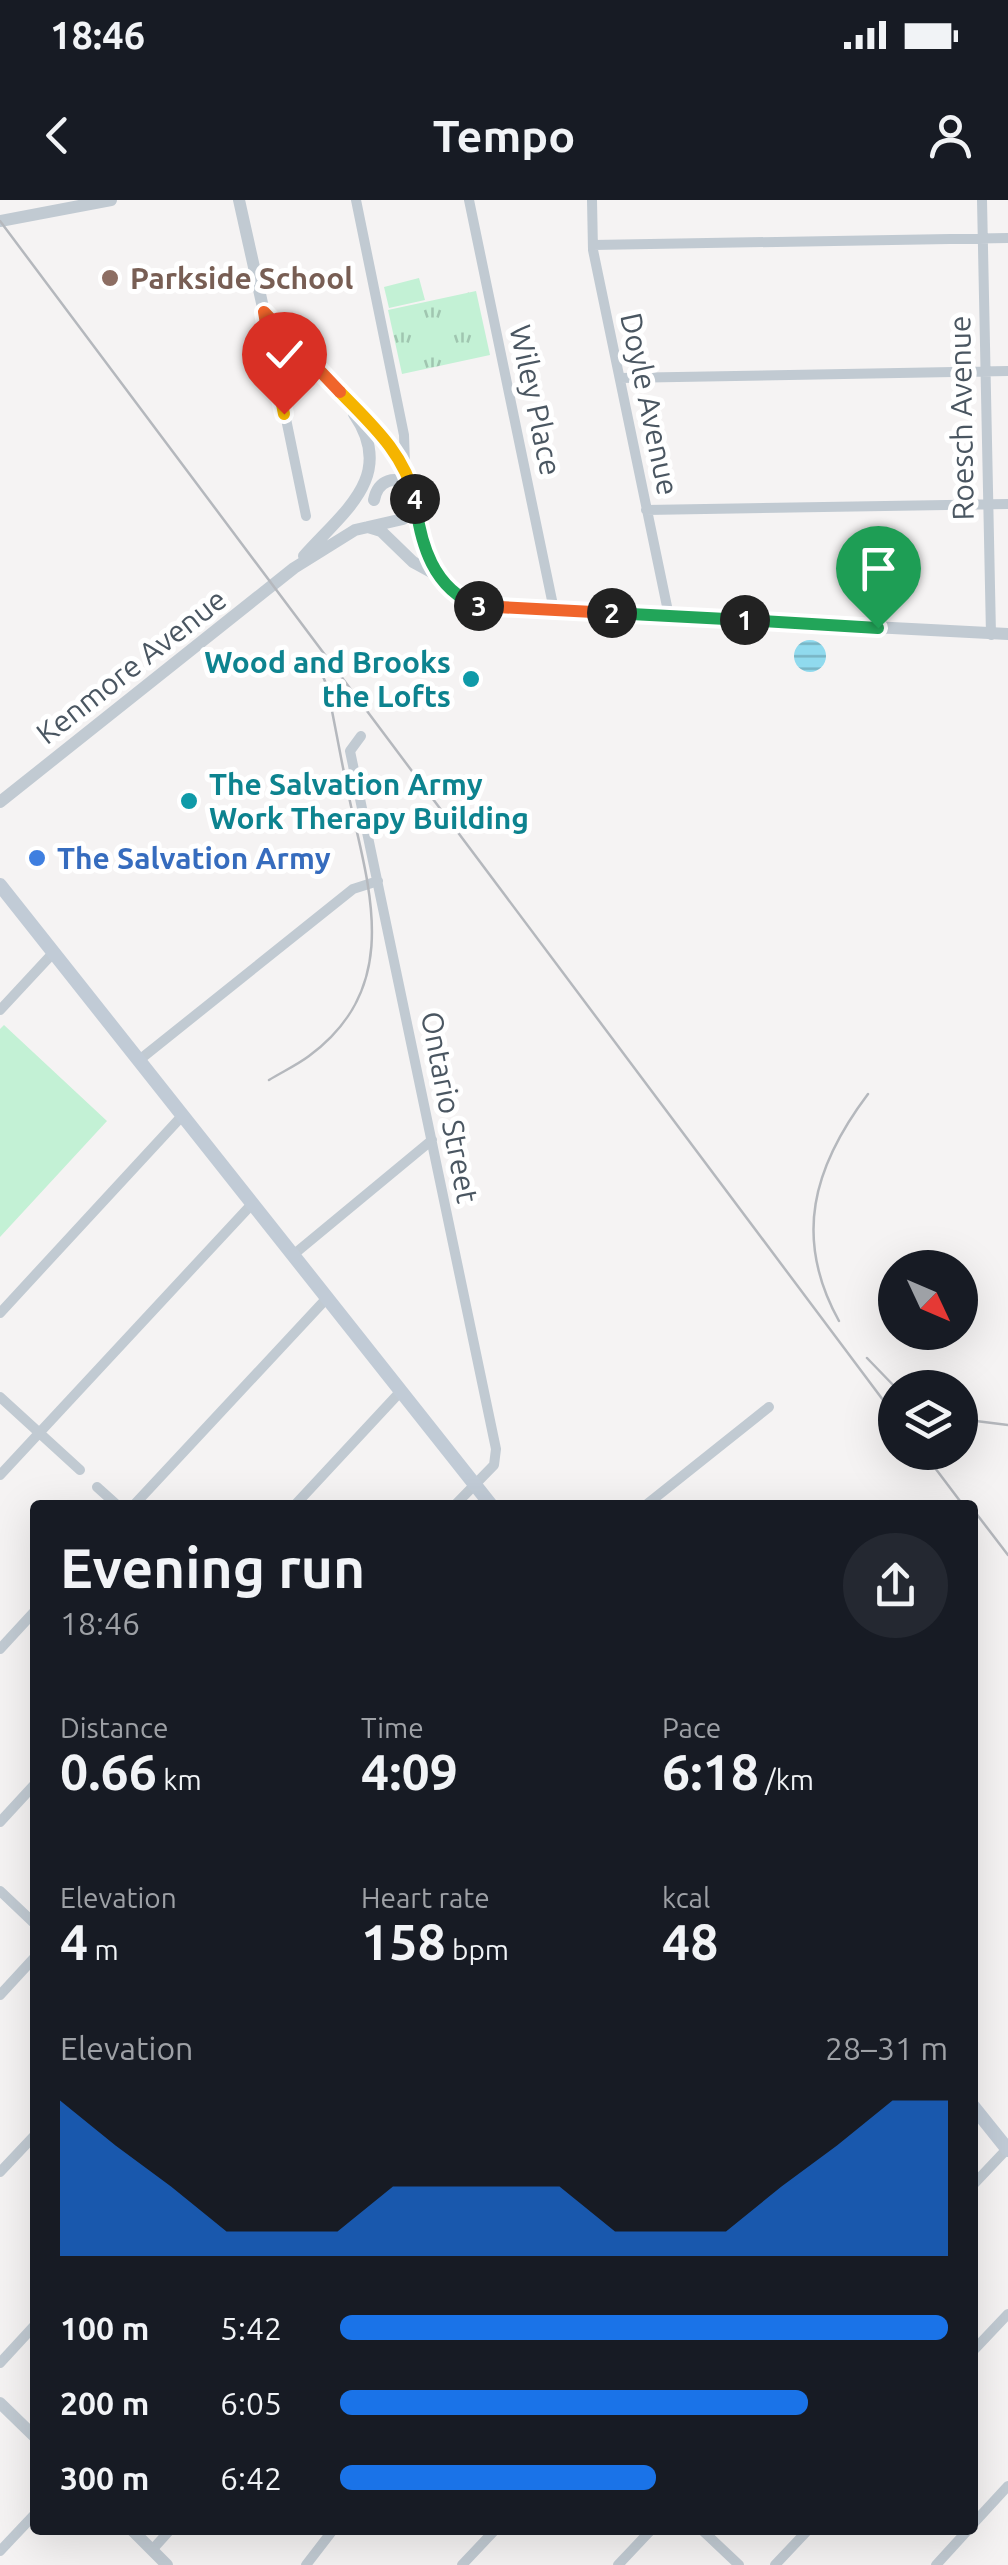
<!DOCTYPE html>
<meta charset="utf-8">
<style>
body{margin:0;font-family:Ubuntu,sans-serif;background:#242831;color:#f1f3f6;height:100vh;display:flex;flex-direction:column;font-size:38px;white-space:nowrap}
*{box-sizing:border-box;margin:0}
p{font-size:32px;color:#9ea1a6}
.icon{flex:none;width:55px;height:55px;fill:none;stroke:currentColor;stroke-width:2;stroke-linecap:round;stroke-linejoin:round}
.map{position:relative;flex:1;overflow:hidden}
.sheet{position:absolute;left:30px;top:1300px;width:948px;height:1035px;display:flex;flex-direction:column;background:#171b24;border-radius:10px;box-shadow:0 10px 40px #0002}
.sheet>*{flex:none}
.needle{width:65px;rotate:134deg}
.buttons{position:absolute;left:878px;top:1050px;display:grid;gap:20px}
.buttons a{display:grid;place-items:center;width:100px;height:100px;border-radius:50%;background:#171b24;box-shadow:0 10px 40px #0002;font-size:50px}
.pin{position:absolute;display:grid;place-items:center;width:85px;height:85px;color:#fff;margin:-102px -42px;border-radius:50% 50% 50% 0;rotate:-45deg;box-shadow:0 0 10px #0007}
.pin .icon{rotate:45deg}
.km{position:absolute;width:50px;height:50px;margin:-25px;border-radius:50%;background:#222;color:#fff;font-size:28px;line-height:50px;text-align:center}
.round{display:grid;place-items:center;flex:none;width:105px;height:105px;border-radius:52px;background:#242831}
.summary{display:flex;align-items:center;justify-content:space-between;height:170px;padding:0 30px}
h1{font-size:55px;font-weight:700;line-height:75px}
.figures{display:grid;grid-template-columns:repeat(3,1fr);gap:15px;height:170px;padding:10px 30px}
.figures div{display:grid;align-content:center}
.figures b{font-size:50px;font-weight:700}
.figures small{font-size:28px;font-weight:400}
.figures p{font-size:28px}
.chart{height:280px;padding:20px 30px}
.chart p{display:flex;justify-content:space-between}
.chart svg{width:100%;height:180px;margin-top:10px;fill:#1a73e8;opacity:.7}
ul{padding:0 30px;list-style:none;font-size:32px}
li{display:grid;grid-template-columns:160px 120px 1fr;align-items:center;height:75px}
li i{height:25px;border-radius:12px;background:#1a73e8}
.status{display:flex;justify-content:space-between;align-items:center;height:70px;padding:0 50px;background:#171b24;direction:ltr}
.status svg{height:28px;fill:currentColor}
header{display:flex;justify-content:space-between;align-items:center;height:130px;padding:0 30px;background:#171b24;font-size:45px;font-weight:700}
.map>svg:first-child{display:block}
</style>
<div class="status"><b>18:46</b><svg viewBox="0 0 49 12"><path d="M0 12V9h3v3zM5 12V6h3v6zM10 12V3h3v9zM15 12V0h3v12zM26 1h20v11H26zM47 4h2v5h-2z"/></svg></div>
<header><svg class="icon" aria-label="back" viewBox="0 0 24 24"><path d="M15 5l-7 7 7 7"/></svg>Tempo<svg class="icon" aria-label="person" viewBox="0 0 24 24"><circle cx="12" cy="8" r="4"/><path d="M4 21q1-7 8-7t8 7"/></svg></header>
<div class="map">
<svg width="1008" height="2365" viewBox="0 0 1008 2365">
<defs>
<pattern id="grass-tufts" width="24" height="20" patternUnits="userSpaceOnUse" patternTransform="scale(2.5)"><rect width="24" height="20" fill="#c3f1d5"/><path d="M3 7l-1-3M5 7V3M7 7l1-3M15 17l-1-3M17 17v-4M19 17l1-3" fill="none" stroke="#a0c6b0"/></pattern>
<pattern id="water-rules" width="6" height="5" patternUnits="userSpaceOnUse" patternTransform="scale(2.5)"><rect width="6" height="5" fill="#90daee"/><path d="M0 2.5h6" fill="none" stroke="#78b4c4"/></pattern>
</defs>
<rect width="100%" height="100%" fill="#f5f3f3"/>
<path fill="url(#grass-tufts)" d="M476,91L490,155L402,174L388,110Z"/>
<path fill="#c3f1d5" d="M419,78L425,100L389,108L384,87Z
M4,825L107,921L0,1037V829Z"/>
<path fill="url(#water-rules)" d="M794 456a16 16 0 1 1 32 0a16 16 0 1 1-32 0Z"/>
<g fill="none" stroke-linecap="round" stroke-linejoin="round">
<path stroke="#c1cad2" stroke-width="10" d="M356,0L404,235L405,265
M469,0L554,410
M592,0L593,50L669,416
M982,0L991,435
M593,45L1008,38
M264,112L306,316
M620,178L1008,171
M646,310L1008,304
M361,536L350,551L496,1249L494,1265L455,1305
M0,810L54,752
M138,861L353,689L378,681
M293,1055L432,940
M0,1113L182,916
M0,1197L80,1270
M0,1275L252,1004
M97,1287L117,1305
M134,1305L327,1098
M295,1305L401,1191
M646,1305L769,1207
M0,1449L35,1411
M0,1622L35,1584
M0,1691L35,1724
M0,1795L35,1757
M0,1972L35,1935
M972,1986L1007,1949
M972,2152L1008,2114
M0,2163L35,2125
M972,2325L1008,2286
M702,2330L739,2365
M152,2350L170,2330
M0,2351L35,2314
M306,2365L333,2330
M462,2365L495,2330
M618,2365L651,2330
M775,2365L808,2330
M936,2365L968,2330"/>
<path stroke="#c1cad2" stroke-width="12" d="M239,0L264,112L390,244L405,266L411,288
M0,21L111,0
M374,300C378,280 395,274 411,287L425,350L435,374
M368,327L381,331L413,362L435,374L468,402L484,407L1008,434
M304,356C343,312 397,276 354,214
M0,602L294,368L355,330L403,319L415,303
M0,2203L35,2237
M132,2330L167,2365"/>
<path stroke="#c1cbd6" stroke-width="14" d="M0,685L491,1305
M972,1905L1008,1950"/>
<path stroke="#b5b8bd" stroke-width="2.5" d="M0,21L895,1216
M269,880C282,872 297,865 309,856C396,792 374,704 353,615C343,572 336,529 327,486L314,455
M839,1121C793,1038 813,967 868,894
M867,1158L896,1188
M960,1219L1008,1225
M923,1252L963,1305
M972,1308L1008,1355"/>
</g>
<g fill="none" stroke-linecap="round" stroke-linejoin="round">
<g stroke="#fff" stroke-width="20">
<path id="split-1" d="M745,420L878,428"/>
</g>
<g stroke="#fff" stroke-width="20">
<path id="split-2" d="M612,413L745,420"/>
</g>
<g stroke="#fff" stroke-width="20">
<path id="split-3" d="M479,406L612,413"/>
</g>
<g stroke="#fff" stroke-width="20">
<path id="split-4" d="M415,299C420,343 433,390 479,406"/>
</g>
<g stroke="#fff" stroke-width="20">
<path id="split-5" d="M340,192C372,225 404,253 415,299"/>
</g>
<g stroke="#fff" stroke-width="20">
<path id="split-6" d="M268,135L264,112L340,192"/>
</g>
<g stroke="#fff" stroke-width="20">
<path id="split-7" d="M268,135L284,214"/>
</g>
<use href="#split-1" stroke="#22a559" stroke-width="12"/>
<use href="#split-2" stroke="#22a559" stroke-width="12"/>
<use href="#split-3" stroke="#f0652b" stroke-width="12"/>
<use href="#split-4" stroke="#22a559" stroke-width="12"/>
<use href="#split-5" stroke="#f5b400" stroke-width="12"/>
<use href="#split-6" stroke="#f0652b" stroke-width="12"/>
<use href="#split-7" stroke="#f5b400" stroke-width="12"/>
</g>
<circle fill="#8d6e63" stroke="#fff" stroke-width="4" cx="110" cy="78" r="10"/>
<g fill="#0f9aa8" stroke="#fff" stroke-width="4">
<circle cx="471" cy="479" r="10"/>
<circle cx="189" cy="601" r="10"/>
</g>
<circle fill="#3f7fe0" stroke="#fff" stroke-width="4" cx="37" cy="658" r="10"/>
<g text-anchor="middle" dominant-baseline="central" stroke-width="10" stroke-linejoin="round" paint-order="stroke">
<g font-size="30" font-weight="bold" fill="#785e54" stroke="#fff" text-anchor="start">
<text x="130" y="78">Parkside School</text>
</g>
<g font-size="30" fill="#4a5661" stroke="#fff">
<text transform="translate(536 200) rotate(78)">Wiley Place</text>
<text transform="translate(650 204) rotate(78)">Doyle Avenue</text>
<text transform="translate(961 218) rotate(-91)">Roesch Avenue</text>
<text transform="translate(131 466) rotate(-38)">Kenmore Avenue</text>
<text transform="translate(450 907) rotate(79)">Ontario Street</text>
</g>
<g font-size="30" font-weight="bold" fill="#0d838f" stroke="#fff" text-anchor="end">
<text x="451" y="462">Wood and Brooks<tspan x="451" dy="34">the Lofts</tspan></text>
<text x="209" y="584" text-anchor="start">The Salvation Army<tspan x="209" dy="34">Work Therapy Building</tspan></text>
</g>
<g font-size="30" font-weight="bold" fill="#366cbe" stroke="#fff" text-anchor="start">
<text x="57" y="658">The Salvation Army</text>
</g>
</g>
</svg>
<div class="buttons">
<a><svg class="needle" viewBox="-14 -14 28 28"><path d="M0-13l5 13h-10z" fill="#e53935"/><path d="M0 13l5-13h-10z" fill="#9ea1a6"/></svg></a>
<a><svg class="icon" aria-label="layers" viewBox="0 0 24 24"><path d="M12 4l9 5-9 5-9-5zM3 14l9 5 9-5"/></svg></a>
</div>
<div class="pin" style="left:878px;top:428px;background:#1e9e55"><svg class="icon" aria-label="arrive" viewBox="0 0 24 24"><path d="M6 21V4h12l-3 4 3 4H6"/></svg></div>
<div class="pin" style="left:284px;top:214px;background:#d93025"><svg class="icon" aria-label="check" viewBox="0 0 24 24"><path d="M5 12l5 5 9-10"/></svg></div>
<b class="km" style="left:745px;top:420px">1</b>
<b class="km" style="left:612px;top:413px">2</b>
<b class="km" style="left:479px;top:406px">3</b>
<b class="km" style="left:415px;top:299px">4</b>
<section class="sheet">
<div class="summary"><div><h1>Evening run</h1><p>18:46</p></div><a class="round"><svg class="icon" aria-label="share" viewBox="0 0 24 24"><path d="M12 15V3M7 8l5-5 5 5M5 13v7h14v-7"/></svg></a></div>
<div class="figures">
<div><p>Distance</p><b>0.66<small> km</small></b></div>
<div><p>Time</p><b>4:09</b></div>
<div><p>Pace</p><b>6:18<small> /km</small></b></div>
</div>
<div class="figures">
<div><p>Elevation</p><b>4<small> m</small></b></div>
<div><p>Heart rate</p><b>158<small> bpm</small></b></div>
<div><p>kcal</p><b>48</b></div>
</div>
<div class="chart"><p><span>Elevation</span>28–31 m</p>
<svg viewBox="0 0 160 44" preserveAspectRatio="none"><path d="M0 44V6L10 17L20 27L30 38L40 38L50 38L60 27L70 27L80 27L90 27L100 38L110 38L120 38L130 27L140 17L150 6L160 6V44z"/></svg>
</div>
<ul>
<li><b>100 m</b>5:42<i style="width:100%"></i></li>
<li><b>200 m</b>6:05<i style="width:77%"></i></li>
<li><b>300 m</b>6:42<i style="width:52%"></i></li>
</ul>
</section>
</div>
